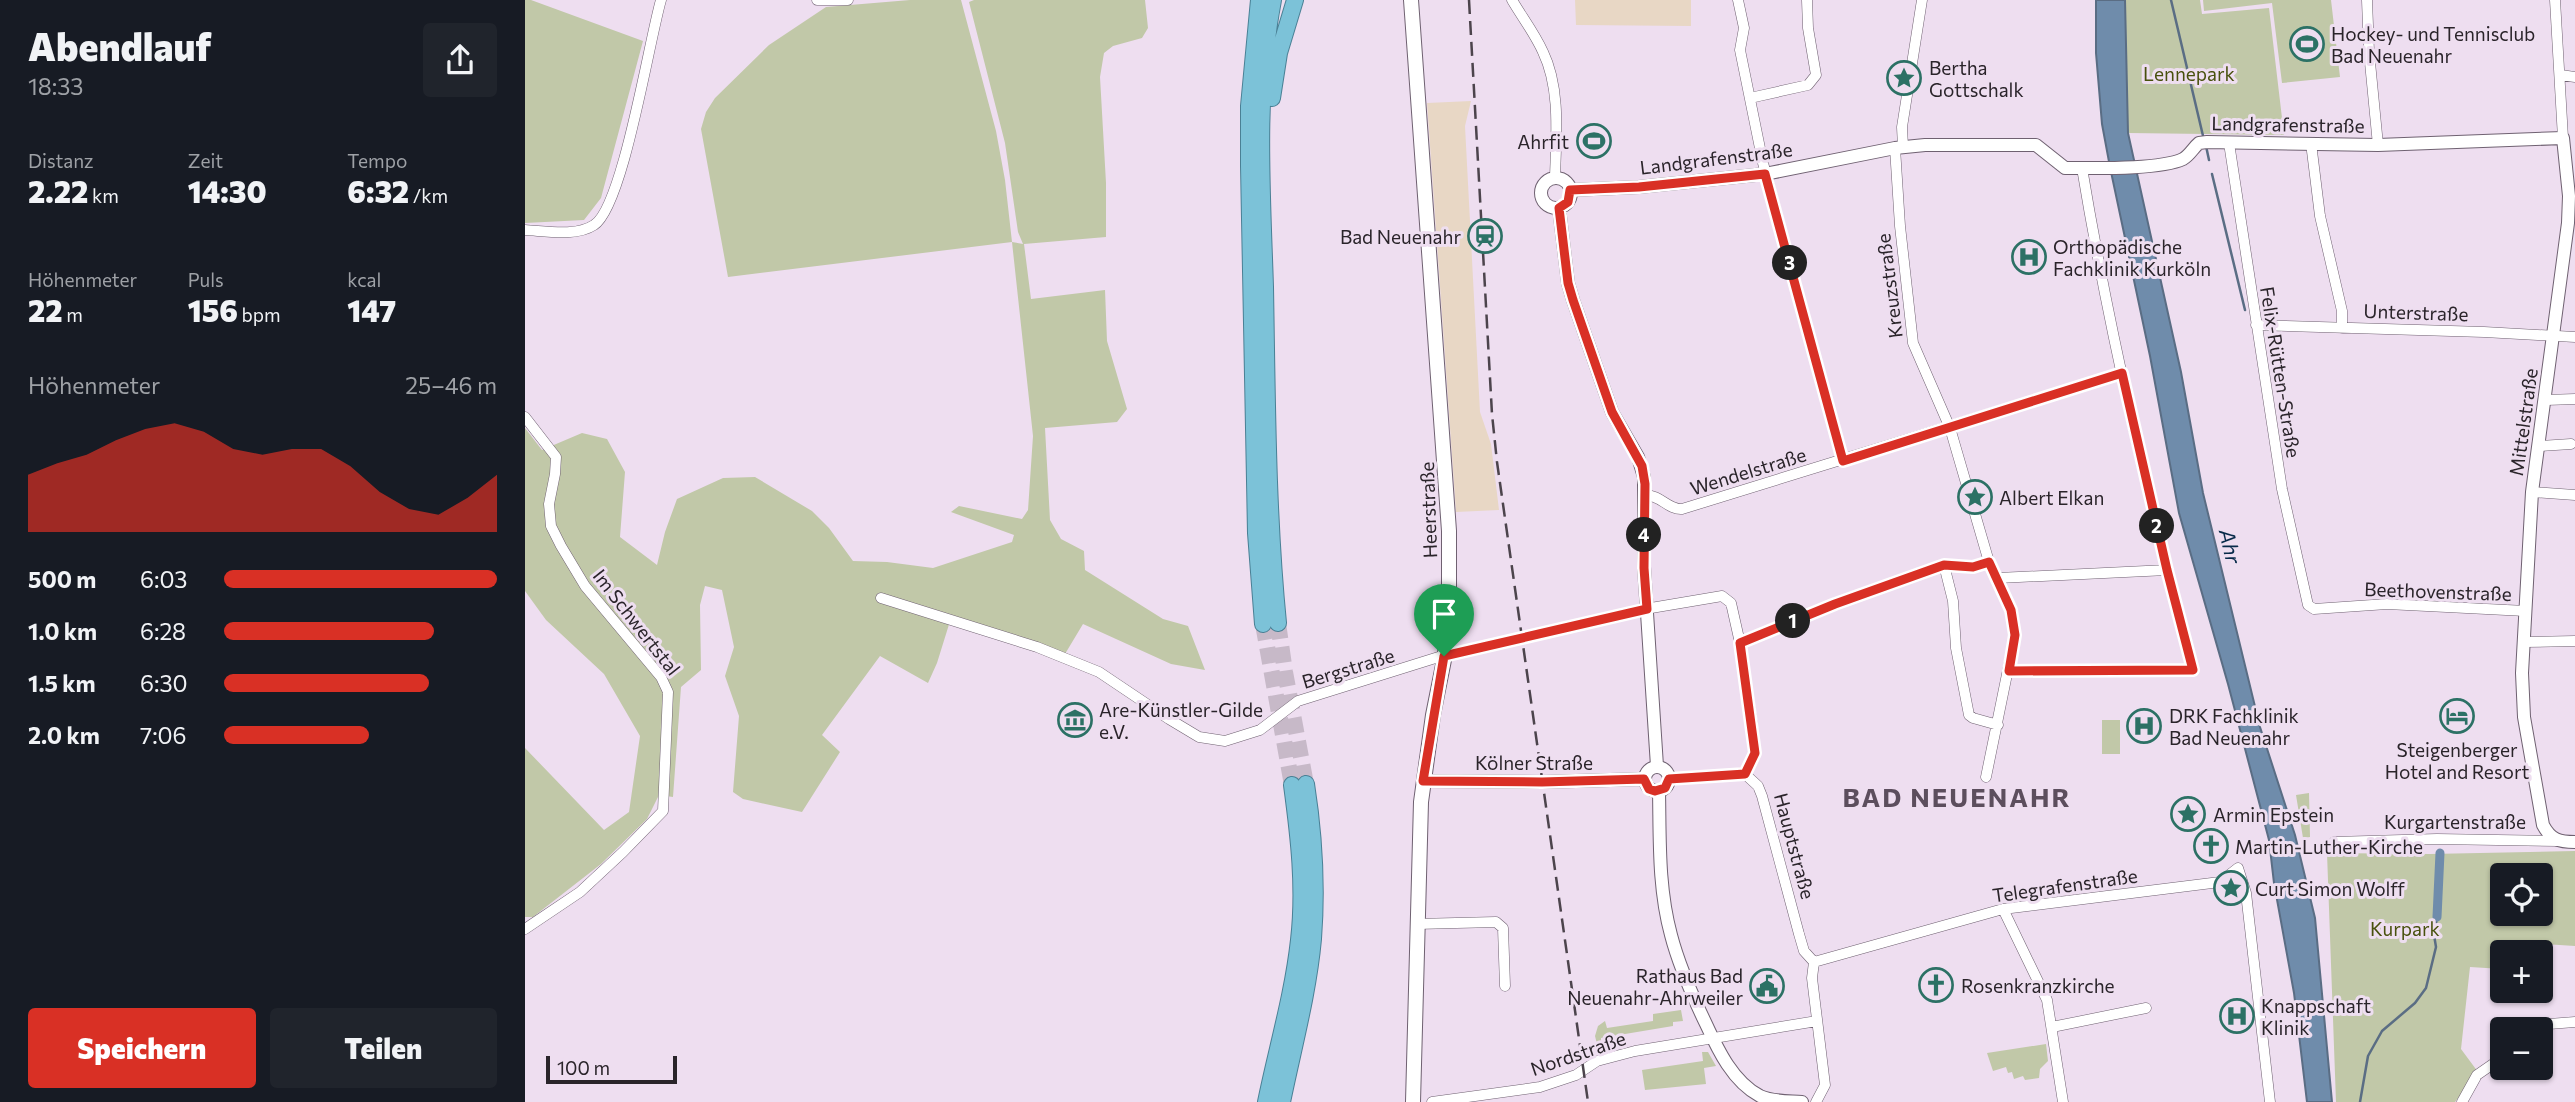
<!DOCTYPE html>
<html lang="de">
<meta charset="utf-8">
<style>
body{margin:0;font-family:Commissioner,sans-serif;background:#20242c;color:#f1f3f6;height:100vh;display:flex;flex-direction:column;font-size:26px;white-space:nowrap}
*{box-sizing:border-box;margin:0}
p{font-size:23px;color:#9ea1a6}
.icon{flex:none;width:38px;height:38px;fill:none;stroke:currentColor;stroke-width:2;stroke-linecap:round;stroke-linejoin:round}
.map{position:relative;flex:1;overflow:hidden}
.drawer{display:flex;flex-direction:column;background:#171b24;width:525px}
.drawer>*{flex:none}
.fabs{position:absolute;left:1965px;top:863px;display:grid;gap:14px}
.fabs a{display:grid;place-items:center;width:63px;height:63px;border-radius:7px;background:#171b24;box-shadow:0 2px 5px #0004;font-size:35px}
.scale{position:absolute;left:21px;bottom:18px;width:131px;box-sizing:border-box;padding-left:7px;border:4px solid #2a242a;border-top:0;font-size:19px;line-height:24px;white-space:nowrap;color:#2a242a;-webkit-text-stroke:5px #eedef0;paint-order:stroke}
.pin{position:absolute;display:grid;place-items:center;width:60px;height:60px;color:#fff;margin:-72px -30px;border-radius:50% 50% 50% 0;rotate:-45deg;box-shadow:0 0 7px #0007}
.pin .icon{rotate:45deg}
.km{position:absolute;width:35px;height:35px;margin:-18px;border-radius:50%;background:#222;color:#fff;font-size:19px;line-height:35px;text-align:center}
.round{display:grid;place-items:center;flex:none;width:74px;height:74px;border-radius:7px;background:#20242c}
.head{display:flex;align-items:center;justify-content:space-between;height:119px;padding:0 28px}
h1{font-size:38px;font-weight:800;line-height:52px}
.stats{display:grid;grid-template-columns:repeat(3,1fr);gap:10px;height:119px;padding:7px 28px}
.stats div{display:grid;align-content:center}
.stats b{font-size:30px;font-weight:800}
.stats small{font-size:19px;font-weight:400}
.stats p{font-size:19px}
.chart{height:196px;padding:14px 28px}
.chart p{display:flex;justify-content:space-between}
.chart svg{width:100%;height:126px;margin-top:7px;fill:#d93025;opacity:.7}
.button{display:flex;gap:14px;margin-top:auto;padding:14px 28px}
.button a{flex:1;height:80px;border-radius:7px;background:#d93025;color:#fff;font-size:28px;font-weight:800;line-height:80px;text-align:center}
.button a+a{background:#20242c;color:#f1f3f6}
ul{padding:0 28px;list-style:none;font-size:23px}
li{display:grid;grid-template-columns:112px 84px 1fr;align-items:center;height:52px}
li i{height:18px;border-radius:9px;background:#d93025}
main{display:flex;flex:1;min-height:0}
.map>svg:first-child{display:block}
</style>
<main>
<section class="drawer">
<div class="head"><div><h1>Abendlauf</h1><p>18:33</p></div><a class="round"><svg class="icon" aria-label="share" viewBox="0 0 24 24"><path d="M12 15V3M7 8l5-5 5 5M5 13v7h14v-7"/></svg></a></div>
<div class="stats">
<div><p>Distanz</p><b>2.22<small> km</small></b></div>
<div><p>Zeit</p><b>14:30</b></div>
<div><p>Tempo</p><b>6:32<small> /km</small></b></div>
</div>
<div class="stats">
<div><p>Höhenmeter</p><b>22<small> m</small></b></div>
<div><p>Puls</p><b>156<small> bpm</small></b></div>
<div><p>kcal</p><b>147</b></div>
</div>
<div class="chart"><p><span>Höhenmeter</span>25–46 m</p>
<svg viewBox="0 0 160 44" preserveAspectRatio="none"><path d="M0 44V24L10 20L20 17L30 12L40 8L50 6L60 9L70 15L80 17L90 15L100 15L110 21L120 30L130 36L140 38L150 32L160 24V44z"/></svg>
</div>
<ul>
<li><b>500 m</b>6:03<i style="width:100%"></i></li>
<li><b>1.0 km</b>6:28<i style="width:77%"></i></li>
<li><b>1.5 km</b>6:30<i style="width:75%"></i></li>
<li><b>2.0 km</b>7:06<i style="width:53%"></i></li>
</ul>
<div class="button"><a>Speichern</a><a>Teilen</a></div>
</section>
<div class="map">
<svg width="2050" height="1102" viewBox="0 0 2050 1102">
<rect width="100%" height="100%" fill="#eedef0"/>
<path fill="#e8d7c5" d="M1050,0H1166V26L1051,25Z
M946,101L940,126L955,412L966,444L974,510L931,512L902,103Z"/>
<path fill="#c1c8a8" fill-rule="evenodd" d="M0,0H6L118,41L76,198L59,220L0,223Z
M385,0H436L471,131L480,180L487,242L498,244L493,232L480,143L444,2L449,0H620L623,28L617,38L588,46L579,53L575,77L581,183V237L499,244L506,299L580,290L582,341L602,409L592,422L520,428L525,520L536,539L559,551L560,570L638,619L663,626L680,670L646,664L558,624L540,654L426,618L412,663L403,683L355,656L297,735L315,752L277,812L218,799L208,792L214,716L200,676L209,647L197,590L180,586L175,605L176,670L156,687L148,797L134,795L122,819L76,864L8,917H0V748L79,830L104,812L115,736L79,674L21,620L0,591V428L17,450L57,433L82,439L100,472L95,537L132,565L140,532L152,499L198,478L230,477L287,511L304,528L328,561L362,562L408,568L487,542L489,535L426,512L434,506L497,519L503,510L508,436L487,242L203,277L176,129L181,112L190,98L244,45L301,7Z
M1600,0H1675L1677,14L1744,8L1759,135L1603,133Z
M1678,0H1806L1815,77L1757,83L1747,3L1679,11Z
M1577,720H1595V754H1577Z
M1784,793L1785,837L1778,838L1771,795Z
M2050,851V946L2019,944L2014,947L2013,952H1978L1977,969L1945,967L1936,1049L1953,1072L1930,1102H1811L1802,853L1905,854ZM1978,875H2016V914H1978Z
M1156,1010L1158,1021L1148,1022V1026L1076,1038V1043L1072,1044L1070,1036L1073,1026L1080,1021L1082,1028L1128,1021V1014Z
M1521,1044L1523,1061L1515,1069L1514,1078L1500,1080L1498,1076L1489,1079L1487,1072L1483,1073L1481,1067L1468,1071L1462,1053Z
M1177,1052H1183L1191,1066L1179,1068L1181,1084L1120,1090L1117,1070L1178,1061Z"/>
<path fill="#6f8cab" stroke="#5a6d84" stroke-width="2" d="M1571,0H1600L1603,133L1656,372L1678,493L1735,727L1770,835L1790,918L1807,1102H1782L1769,993L1749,883L1744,840L1703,684L1654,513L1625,356L1585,167L1577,124L1571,53Z"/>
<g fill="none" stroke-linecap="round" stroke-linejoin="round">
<path stroke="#5a6d84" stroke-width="2.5" d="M1646,0L1679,140
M1681,146L1684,160
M1687,174L1720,310
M1835,1102L1843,1056L1857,1031L1890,1003L1901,988L1911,947L1909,935L1912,917"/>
<path stroke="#6f8cab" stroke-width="9" d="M1912,917L1915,853"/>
<path stroke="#c7b9c8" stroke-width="16" stroke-dasharray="16 8" stroke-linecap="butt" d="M753,623L760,672L781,784
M738,624L767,785"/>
<g stroke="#6f6171" stroke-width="11">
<path id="minor" d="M292,0H323
M987,0C997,17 1010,34 1018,52C1036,89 1031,138 1030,178
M1213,0L1219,28L1215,50L1238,163L1318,461
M1842,0L1844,52L1853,145
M2030,0L2038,138
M2036,75L2050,77
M1225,98L1283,85L1291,75L1283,28L1282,0
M1704,143L1757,489L1783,605L1789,609L1862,604L2001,611
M1786,143L1795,216L1817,311V328
M1378,147L1377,127L1397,0
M1370,148L1375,226L1388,343L1425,428L1464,562L1486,610L1490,635L1461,777
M0,230C20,231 51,237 69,225C98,207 124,41 136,0
M1731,325L1959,332L2050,337
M2021,400L2050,399
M0,417L31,457L30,474L24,504L26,526L36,546L60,586L136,677L143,692L138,811L98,852L55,892L0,929
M2014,446L2046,444
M2007,492L2050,495
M1120,495C1136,495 1143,510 1157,509L1597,373
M1419,565L1428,601L1431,648L1444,715L1448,718L1473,725
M1473,578L1642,570
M356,598L512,647L574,672L644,719L674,737L700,741L735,730L773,701L920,655L1126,608L1197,596L1206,603L1215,643L1227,723L1230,753L1220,774
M1999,642L2050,641
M1215,643L1310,604L1419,565L1448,567L1464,562
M1484,671L1668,670C1625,504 1585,337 1557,168
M1220,774L1233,786L1237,796L1274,934L1279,951L1289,962L1287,978L1300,1085L1291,1102
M1144,779L1220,774
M1809,842L1912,839L2033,841
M1478,909L1522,1000L1538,1102
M891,924L971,922L978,928L980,986
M1289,962L1478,909L1695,882L1713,868L1721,893L1745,1102
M1527,1027L1621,1008
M2016,1029L2024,1024L2050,1022
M907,1102L1015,1087L1051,1075L1072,1061L1110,1051L1292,1021
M1937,1102L1952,1075L1978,1057"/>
</g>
<g stroke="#6f6171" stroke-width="14">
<path id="tertiary" d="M1016 193a15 15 0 1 1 30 0a15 15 0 1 1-30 0Z
M1046,190L1114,187L1240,174L1370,148L1400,145H1511L1540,168C1568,168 1634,170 1658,159C1665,155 1668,148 1674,143L1682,142L1853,145L2038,138L2044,196L2043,223L2007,492L1997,673L1999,717L2018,825C2026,840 2034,842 2050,842
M1034,208L1043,283L1048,300L1087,412L1113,457L1119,477V567L1132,766
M1120 779a12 12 0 1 1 24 0a12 12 0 1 1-24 0Z
M898,781L1017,782L1119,779
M1134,791C1135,839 1133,887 1146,935C1154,966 1167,995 1181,1024C1193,1050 1208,1082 1235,1096C1248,1102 1263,1101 1277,1102"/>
</g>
<g stroke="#6f6171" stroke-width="16">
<path id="secondary" d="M886,0L924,531V596L920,655L908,715L896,802L888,1102"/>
</g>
<g stroke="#4a8095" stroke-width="18">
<path id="trunk" d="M734,0L724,106V166L731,533L738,624
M748,0C730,94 737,192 740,287C742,399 742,511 753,623
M747,98L754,53L770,0
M741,1102C752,1048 768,995 774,940C780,888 774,837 767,785
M757,1102C768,1048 783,994 788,939C792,887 789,835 781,784"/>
</g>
<use href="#minor" stroke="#fff" stroke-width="10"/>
<use href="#tertiary" stroke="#fff" stroke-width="12"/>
<use href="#secondary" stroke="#fff" stroke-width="14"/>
<use href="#trunk" stroke="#7cc2d8" stroke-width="16"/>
<path stroke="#4c444c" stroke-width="2.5" stroke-dasharray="14 7" stroke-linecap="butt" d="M944,0L967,414L972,462L1063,1102"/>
</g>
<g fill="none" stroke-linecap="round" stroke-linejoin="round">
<g stroke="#fff" stroke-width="14">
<path id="route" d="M1240,174L1318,461L1597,373L1642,570L1668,670L1484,671L1490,635L1486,610L1464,562L1448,567L1419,565L1310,604L1215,643L1230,753L1220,774L1144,779L1140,788L1130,791L1124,789L1119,779L1017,782L898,781L919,656L1122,609L1119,568L1120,484L1117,466L1087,412L1048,300L1043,283L1034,208L1043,202L1045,190L1114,187Z"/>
</g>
<use href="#route" stroke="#d93025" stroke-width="9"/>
</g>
<defs>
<g id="stadium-ring" transform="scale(1.75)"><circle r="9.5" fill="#eedef0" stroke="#2c7165" stroke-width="1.5"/><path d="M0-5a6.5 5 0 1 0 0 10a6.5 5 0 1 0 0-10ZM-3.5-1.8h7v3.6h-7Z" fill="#2c7165"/></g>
<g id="sight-ring" transform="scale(1.75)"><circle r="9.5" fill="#eedef0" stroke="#2c7165" stroke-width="1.5"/><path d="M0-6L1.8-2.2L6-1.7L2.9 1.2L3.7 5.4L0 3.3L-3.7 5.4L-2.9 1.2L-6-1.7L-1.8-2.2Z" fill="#2c7165"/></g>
<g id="station-ring" transform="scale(1.75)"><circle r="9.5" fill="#eedef0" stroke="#2c7165" stroke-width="1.5"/><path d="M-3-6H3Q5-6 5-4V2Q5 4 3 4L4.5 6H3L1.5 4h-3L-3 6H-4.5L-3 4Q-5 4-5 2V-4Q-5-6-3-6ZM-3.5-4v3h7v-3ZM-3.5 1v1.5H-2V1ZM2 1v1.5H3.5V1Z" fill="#2c7165"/></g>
<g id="hospital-ring" transform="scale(1.75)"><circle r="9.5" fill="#eedef0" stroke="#2c7165" stroke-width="1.5"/><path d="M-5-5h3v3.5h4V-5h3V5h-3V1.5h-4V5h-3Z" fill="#2c7165"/></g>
<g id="hotel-ring" transform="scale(1.75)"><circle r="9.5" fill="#eedef0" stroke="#2c7165" stroke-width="1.5"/><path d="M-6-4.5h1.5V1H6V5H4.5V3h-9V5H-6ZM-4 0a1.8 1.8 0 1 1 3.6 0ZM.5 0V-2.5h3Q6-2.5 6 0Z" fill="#2c7165"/></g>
<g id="museum-ring" transform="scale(1.75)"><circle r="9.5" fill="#eedef0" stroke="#2c7165" stroke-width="1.5"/><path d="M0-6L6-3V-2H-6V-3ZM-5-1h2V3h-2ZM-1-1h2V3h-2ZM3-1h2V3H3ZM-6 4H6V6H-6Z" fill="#2c7165"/></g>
<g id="church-ring" transform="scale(1.75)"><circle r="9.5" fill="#eedef0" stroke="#2c7165" stroke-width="1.5"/><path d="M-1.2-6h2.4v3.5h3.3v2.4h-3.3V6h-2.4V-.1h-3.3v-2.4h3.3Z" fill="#2c7165"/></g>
<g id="civic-ring" transform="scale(1.75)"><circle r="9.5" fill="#eedef0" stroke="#2c7165" stroke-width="1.5"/><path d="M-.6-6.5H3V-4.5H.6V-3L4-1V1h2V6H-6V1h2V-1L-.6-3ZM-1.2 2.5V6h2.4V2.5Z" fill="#2c7165"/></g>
</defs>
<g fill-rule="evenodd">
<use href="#stadium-ring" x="1782" y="44"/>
<use href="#sight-ring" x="1379" y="78"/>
<use href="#stadium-ring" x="1069" y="141"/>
<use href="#station-ring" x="960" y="236"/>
<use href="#hospital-ring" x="1504" y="257"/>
<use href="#sight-ring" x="1450" y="497"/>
<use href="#hotel-ring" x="1932" y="716"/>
<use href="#museum-ring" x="550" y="720"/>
<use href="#hospital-ring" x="1619" y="726"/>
<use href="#sight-ring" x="1663" y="814"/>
<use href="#church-ring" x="1686" y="846"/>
<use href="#sight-ring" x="1706" y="888"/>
<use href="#church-ring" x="1411" y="985"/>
<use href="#civic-ring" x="1242" y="986"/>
<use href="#hospital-ring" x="1712" y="1016"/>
</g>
<g text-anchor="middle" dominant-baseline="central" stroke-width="6" stroke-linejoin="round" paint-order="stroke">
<g font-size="19" fill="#2a242a" stroke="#eedef0" text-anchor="start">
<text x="1806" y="33">Hockey- und Tennisclub<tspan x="1806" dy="22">Bad Neuenahr</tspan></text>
<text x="1404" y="67">Bertha<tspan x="1404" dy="22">Gottschalk</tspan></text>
<text x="1044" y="141" text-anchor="end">Ahrfit</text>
<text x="936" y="236" text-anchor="end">Bad Neuenahr</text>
<text x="1528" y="246">Orthopädische<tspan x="1528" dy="22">Fachklinik Kurköln</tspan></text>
<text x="1474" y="497">Albert Elkan</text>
<text x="574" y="709">Are-Künstler-Gilde<tspan x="574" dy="22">e.V.</tspan></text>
<text x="1644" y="715">DRK Fachklinik<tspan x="1644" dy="22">Bad Neuenahr</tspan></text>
<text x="1932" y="749" text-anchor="middle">Steigenberger<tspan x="1932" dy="22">Hotel and Resort</tspan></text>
<text x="1688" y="814">Armin Epstein</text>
<text x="1710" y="846">Martin-Luther-Kirche</text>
<text x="1730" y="888">Curt Simon Wolff</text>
<text x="1218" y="975" text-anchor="end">Rathaus Bad<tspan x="1218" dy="22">Neuenahr-Ahrweiler</tspan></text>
<text x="1436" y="985">Rosenkranzkirche</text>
<text x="1736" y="1005">Knappschaft<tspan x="1736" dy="22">Klinik</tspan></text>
</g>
<g font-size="19" fill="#48500d" stroke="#eedef0">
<text x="1664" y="73">Lennepark</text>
<text x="1880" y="928">Kurpark</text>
</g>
<g font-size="19" fill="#2a242a" stroke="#eedef0">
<text transform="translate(1763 124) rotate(1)">Landgrafenstraße</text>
<text transform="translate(1191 158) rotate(-7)">Landgrafenstraße</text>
<text transform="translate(1364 286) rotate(-97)">Kreuzstraße</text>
<text transform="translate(1891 312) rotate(2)">Unterstraße</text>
<text transform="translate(1756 372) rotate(81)">Felix-Rütten-Straße</text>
<text transform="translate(1998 422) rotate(-82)">Mittelstraße</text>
<text transform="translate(1223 471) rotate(-17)">Wendelstraße</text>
<text transform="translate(903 510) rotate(-92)">Heerstraße</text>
<text transform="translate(1913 591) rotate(2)">Beethovenstraße</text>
<text transform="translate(112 622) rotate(52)">Im Schwertstal</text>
<text transform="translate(823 668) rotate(-17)">Bergstraße</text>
<text x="1009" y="762">Kölner Straße</text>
<text x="1930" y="821">Kurgartenstraße</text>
<text transform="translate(1270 846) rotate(75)">Hauptstraße</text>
<text transform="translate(1540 885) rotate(-8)">Telegrafenstraße</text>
<text transform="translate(1053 1053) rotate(-19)">Nordstraße</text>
</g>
<g font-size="21" font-style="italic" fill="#072a49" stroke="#eedef0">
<text transform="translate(1706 546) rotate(77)">Ahr</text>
</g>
<g font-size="26" font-weight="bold" letter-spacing="2" fill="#5c4e5d" stroke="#eedef0">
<text x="1432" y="796">BAD NEUENAHR</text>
</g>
</g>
</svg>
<div class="fabs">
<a><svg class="icon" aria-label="locate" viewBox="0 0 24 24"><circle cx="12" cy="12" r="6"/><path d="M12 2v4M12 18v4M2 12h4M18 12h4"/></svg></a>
<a>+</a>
<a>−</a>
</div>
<div class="scale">100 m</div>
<div class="pin" style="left:919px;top:656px;background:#1e9e55"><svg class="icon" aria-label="arrive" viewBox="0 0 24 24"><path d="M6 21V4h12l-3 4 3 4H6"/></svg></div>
<b class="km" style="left:1268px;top:621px">1</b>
<b class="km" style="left:1632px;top:526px">2</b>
<b class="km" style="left:1265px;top:263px">3</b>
<b class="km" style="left:1119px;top:535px">4</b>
</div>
</main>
